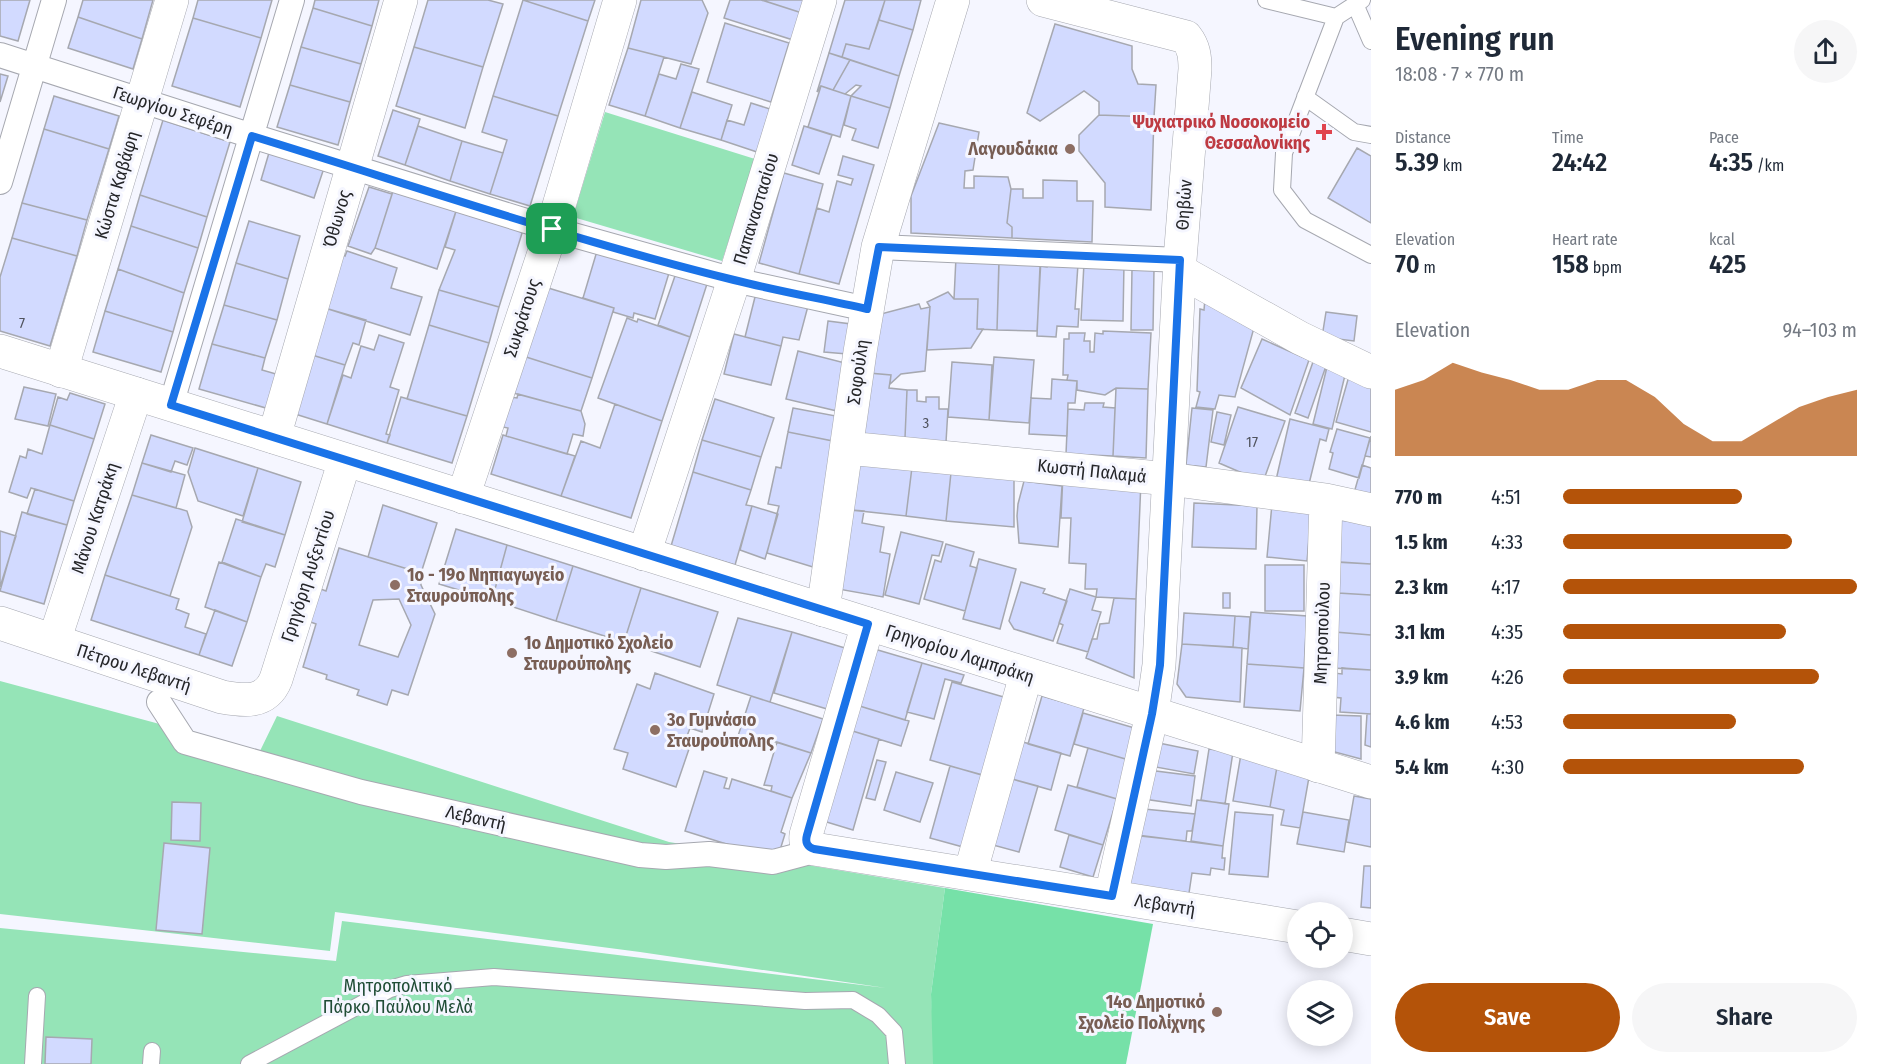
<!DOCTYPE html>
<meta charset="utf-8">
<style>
body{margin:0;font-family:"Fira Sans Condensed",sans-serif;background:#f6f6f7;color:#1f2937;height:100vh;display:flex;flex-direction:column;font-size:22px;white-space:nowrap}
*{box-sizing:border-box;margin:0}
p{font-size:20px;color:#747a83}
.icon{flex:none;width:33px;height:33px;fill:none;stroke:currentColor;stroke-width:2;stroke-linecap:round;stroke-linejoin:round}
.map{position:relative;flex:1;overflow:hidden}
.details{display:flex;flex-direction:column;background:#fff;width:510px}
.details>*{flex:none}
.buttons{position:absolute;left:1287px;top:902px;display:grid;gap:12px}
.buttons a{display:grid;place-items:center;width:66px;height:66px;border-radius:50%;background:#fff;box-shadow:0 3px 15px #0003;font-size:30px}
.pin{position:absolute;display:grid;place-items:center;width:51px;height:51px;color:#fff;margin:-26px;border-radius:12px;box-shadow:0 3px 9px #0006}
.round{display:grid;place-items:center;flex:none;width:63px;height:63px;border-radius:32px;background:#f6f6f7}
.headline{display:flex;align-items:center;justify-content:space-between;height:102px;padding:0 24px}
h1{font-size:33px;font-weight:600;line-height:45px}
.metrics{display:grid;grid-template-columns:repeat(3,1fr);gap:9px;height:102px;padding:6px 24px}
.metrics div{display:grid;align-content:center}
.metrics b{font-size:26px;font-weight:600}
.metrics small{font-size:16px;font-weight:400}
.metrics p{font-size:16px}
.chart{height:168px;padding:12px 24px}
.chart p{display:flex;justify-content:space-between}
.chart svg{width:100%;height:108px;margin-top:6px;fill:#b45309;opacity:.7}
.button{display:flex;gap:12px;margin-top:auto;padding:12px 24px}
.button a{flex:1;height:69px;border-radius:36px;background:#b45309;color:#fff;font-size:24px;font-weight:600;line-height:69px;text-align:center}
.button a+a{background:#f6f6f7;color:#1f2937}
ul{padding:0 24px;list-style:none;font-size:20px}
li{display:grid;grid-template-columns:96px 72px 1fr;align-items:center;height:45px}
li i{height:15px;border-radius:8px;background:#b45309}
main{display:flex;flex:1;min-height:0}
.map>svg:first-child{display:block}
</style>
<main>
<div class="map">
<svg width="1371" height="1064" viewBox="0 0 1371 1064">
<rect width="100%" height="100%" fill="#f5f6ff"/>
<path fill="#95e4b7" d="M605,112L755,159L722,261L573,217Z
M0,681L260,751L277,716L669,842L945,888L931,994L935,1064H0V928L336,961L342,921L886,988L640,952L335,912L330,951L0,914Z"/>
<path fill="#76e1a8" d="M945,888L1153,924L1126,1064H933L931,994Z"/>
<path fill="#d2daff" stroke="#a6a8b0" stroke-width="1.5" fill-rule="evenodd" d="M0,0H30L18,41L0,36Z
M83,0H153L142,39L78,17Z
M198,0H272L261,38L193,18Z
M315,0H379L372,26L313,8Z
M428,0H488L503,4L483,67L414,47Z
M523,0L588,21L558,116L493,96Z
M523,0H595L588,21Z
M641,0H702L708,13L691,64L628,48Z
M730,0H761L802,13L793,40L724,18Z
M762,0H805L802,13Z
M845,0H885L869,49L846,44L842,57L829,53Z
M885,0H921L913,30L879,20Z
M313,8L372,26L361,64L301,47Z
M78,17L142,39L133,69L68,48Z
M193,18L261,38L240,107L172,86Z
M879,20L913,30L899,76L842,57L846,44L869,49Z
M725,23L789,43L771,102L707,82Z
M1055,24L1132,46V69L1138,84L1156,85L1154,117L1099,115V102L1084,91L1040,121L1027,113Z
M301,47L361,64L350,102L290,85Z
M414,47L483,67L465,128L396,106Z
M628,48L664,57L645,116L609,105Z
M829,53L850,60L833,90L821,86L817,92Z
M850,60L899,76L890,108L851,96L861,86L856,85L845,94L833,90Z
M681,64L699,69L680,128L645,116L659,74L676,79Z
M0,74L8,76L0,102Z
M290,85L350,102L338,145L277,127Z
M821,86L851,96L840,137L808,127Z
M692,92L732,105L721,140L680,128Z
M54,96L119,116L109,149L44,129Z
M493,96L558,116L530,206L490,194L507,140L482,132Z
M851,96L890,108L878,148L852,140L856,129L844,125Z
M751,103L770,109L757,152L721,140L727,120L744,125Z
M393,110L420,119L405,165L378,156Z
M1099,115L1154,117L1151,210L1105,207V183L1079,151V135Z
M163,120L230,142L207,217L140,195Z
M939,123L979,132L973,170L965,171L964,188H974V176L1008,177L1011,189L1007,223L1012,227V238L911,233V196Z
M418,126L462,141L450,181L405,165Z
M804,126L832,135L819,174L792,165Z
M44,129L109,149L87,220L22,203Z
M462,141L503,153L490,194L450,181Z
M271,146L325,165L314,198L261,180Z
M1357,148L1371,156V223L1328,198Z
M843,156L874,165L839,284L799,274L817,208L829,212L837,181L851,185L853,179L838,175Z
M784,173L823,184L799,274L759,263Z
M1043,180L1077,181V201H1093L1092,242L1012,238V227L1007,223L1011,189H1023V198H1043Z
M369,187L392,194L375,248L371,254L348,246Z
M394,188L457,208L437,269L375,248Z
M140,195L207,217L198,248L131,226Z
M22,203L87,220L77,256L12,238Z
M457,208L523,230L499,307L439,290L455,250L445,247Z
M249,221L300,236L288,279L236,263Z
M131,226L198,248L184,293L118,269Z
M12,238L77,256L50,346L0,331V277Z
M347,251L397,268L391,288L422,297L410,335L325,308L342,254L345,256Z
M597,251L669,273L655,319L634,313L633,318L613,312L614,308L583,298Z
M956,257L999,258L997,330L977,329L978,299H954Z
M1041,259L1037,331L997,330L999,264Z
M236,263L288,279L277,320L224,305Z
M1047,263L1078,264L1075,309H1079L1078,327L1057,326L1056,337L1037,336L1040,266L1047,267Z
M1084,263H1124L1123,321L1081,320Z
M118,269L184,293L173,332L105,311Z
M1132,269H1154L1153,330H1131Z
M676,273L707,284L690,337L658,325Z
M545,287L614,308L592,378L523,356Z
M439,290L499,307L489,343L429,325Z
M948,292L954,299H978L977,329H983L971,348L927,350L930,307L927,302Z
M756,293L808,306L799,340L783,337L781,346L745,337Z
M1205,299L1255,324L1235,397L1219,395L1215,409L1196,407L1200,392L1197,391L1200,309L1204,310Z
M919,304L921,309L930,307L925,371L901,374L890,384L891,375L869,373L877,315Z
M224,305L277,320L265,358L212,344Z
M325,308L366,320L359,345L353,343L345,365L312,355Z
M105,311L173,332L161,372L93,352Z
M1326,312L1357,316L1354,341L1322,337Z
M627,318L637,322L638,319L690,337L662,421L598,398Z
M828,321L851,324L847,354L824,352Z
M429,325L489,343L467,416L407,399Z
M1103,331L1151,333L1148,389L1116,388L1105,395L1077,390V381L1067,380L1068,375H1063L1064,339H1069V333H1085L1084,341H1090V352H1094L1095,333L1103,334Z
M734,334L781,346L771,385L724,374Z
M379,335L404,343L390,387L399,390L386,434L390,435L387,443L327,424L343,375L351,378L361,346L374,350Z
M1262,339L1309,360L1290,415L1241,388Z
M212,344L265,358L262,370L283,376L273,410L199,389Z
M798,351L845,363L837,411L786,399Z
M312,355L345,365L327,424L295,414Z
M523,356L592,378L581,411L513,393Z
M994,357L1034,360L1029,423L989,420Z
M952,362L992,365L989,420L948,417Z
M1313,362L1326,366L1308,418L1295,413Z
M1327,367L1346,371L1332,429L1313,424Z
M869,373L891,375L889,388L907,390L905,438L862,435Z
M1349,376L1371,383V432L1336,422Z
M1052,379L1077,381L1075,403H1068L1067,436L1029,434L1031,398L1051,399Z
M24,387L56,394L48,426L15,419Z
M1116,388L1148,389L1146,458L1113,456Z
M907,390H917V401L926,402V397H939V409H948L946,442L905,438Z
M70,393L105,404L94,439L50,425L58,397L67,400Z
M518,394L581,411L585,424L583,436L573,434L567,454L506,436L508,428L503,427L510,397L517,398Z
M401,397L467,416L452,463L387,443Z
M715,399L774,418L761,457L702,440Z
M1085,403H1104L1103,407L1115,408L1113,456L1066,454L1068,409L1084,410Z
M615,404L662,421L631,518L561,496L581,441L600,448Z
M1238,407L1285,421L1263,482L1219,463Z
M793,408L836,416L833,441L788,432Z
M1192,408L1213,410L1206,467L1186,465Z
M1217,412L1231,415L1224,445L1211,442Z
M1290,419L1329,429L1326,441L1320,439L1308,488L1276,480Z
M50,425L94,439L74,501L31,488L27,498L9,492L20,456L26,458L28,449L42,454Z
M1337,429L1370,438L1359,478L1329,469L1333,453L1330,452Z
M788,432L833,441L813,567L767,553L779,506L768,504L776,467L781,468Z
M151,435L193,448L187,465L175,461L171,472L142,463Z
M503,435L575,456L561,496L491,474Z
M1371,436V457L1365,456Z
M702,440L761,457L751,490L693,472Z
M195,448L258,468L243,516L198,501L188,472Z
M858,453L913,459L906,516L851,510Z
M913,459L952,463L946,521L906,516Z
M142,463L185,475L176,508L132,495Z
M952,463L1014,470V527L946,521Z
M1362,465L1371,468V498L1354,493Z
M258,468L301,482L285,535L242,522Z
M693,472L751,490L746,505L752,506L735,565L671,546Z
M1063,474L1141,481L1136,599L1096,597L1097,589H1085L1086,564L1069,563L1071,518H1061Z
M1024,481L1062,486L1058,547L1019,543L1017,516L1018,504Z
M35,489L74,501L67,525L27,514Z
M132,495L187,511L192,527L170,596L105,575Z
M1194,503L1257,506L1256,549L1192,547Z
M1272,504L1312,507L1307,561L1267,557Z
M383,505L437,523L421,573L368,557Z
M752,506L778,514L765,559L740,550Z
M851,510L864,511L862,523L884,527L880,552L890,554L883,597L838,589Z
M22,512L67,525L44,604L0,591Z
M236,519L285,535L275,567L266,564L261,577L222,562Z
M1338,520L1371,523V564L1335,562Z
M456,529L507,545L492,600L439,584Z
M0,531L16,536L0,587Z
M901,532L943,542L939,556L932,555L919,604L885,595Z
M946,544L974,552L970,566L977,568L965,611L924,599L935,560L941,562Z
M507,545L573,566L556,621L492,600Z
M339,548L421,573V585L435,614L408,695L392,690L387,705L357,695L359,690L326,679L327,675L303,667L316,624L308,621L318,588L326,591ZM399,599L411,625L398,657L359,645L373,600Z
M979,559L1016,569L1000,629L963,619Z
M219,562L261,577L247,622L205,607Z
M1340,562L1371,564V595L1338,593Z
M1265,565H1304V611H1265Z
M573,566L641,588L624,642L556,621Z
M105,575L179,599L176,609L189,614L185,627L206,634L199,655L91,620Z
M1021,582L1045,589L1043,593L1067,601L1053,641L1014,629L1009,621Z
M641,588L718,612L700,667L624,642Z
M1070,589L1096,597L1092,610L1101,612L1088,652L1057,643L1063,625L1059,623Z
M1223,593H1230V608H1223Z
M1338,593L1371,595V635L1335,632Z
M1114,598L1136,599L1134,678L1086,658L1092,639H1097L1100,624L1109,623Z
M215,610L247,622L232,666L199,655Z
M1251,612L1307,616L1304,668L1247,664Z
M1184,613L1235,616L1233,647L1182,644Z
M1235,616L1250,617L1248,649L1233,647Z
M738,618L792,632L770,702L717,685Z
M792,632L845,648L827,709L774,693Z
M1335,632L1371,635V670L1332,668Z
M1182,644L1242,648L1240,702L1186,697L1177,684Z
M871,648L922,663L905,720L853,704Z
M922,663L964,675L961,683L945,679L934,719L907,712Z
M1247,664L1304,668L1300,711L1244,707Z
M1342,668L1371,670V714L1340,712L1341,698L1332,697L1334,673L1342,674Z
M655,673L714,694L702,732L690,728L683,747L689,749L676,787L623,769L628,753L614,749L637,684L650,689Z
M952,682L1014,700L992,778L930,760Z
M751,696L823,719L811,753L766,739L764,744L738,736Z
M1042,696L1084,708L1070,756L1028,744Z
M853,704L909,721L901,746L846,729Z
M1083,713L1138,729L1129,760L1074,744Z
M1367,714H1371V747L1365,745Z
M1331,715L1361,716V759L1331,751Z
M846,729L879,739L853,830L820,820Z
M777,742L811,753L792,798L771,791L772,786L764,785Z
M1023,742L1061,753L1051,790L1012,779Z
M1154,742L1198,751L1194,774L1150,766Z
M1088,748L1129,760L1117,799L1077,787Z
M1209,749L1233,752L1225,804L1201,800Z
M1241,754L1278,761L1270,807L1233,801Z
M877,760L886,762L875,800L866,798Z
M1278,761L1311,766L1300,828L1281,825L1284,810L1270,807Z
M950,766L983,775L963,847L930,838Z
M1148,770L1195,776L1191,806L1144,799Z
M704,771L727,778L724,788L729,789L732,779L792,798L781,832L785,834L777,860L685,831Z
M896,772L933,783L920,822L884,810Z
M1012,779L1038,786L1019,852L993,845Z
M1068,785L1117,799L1103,845L1055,830Z
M1354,796L1371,799V847L1346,842Z
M1197,800L1229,804L1223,846L1191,841Z
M172,802L201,803L200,841L171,840Z
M1144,809L1195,814L1192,831H1187L1186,841L1141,836Z
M1235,812L1273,815L1268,877L1229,874Z
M1303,812L1349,820L1344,852L1297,844Z
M1069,835L1103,845L1093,877L1060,867Z
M1137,835L1223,846L1222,858H1225L1224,870L1211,868L1210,875L1192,873L1189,893L1124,884Z
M164,843L210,848L202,934L156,930Z
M1364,866H1371V908L1361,907Z
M46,1037L92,1039L91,1064H45Z"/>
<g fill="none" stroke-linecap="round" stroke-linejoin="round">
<g stroke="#a6a8b0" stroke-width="18">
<path id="service" d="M1266,0L1336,17
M1362,0L1336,17L1284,153L1282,190L1305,220L1371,255
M1355,4L1371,41
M1305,97L1354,132L1371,135
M33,1064L37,996
M151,1064L152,1051
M249,1064L390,989L407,984L494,977L805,1001L853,1000L878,1015L894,1032L897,1064"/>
</g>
<g stroke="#a6a8b0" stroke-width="26">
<path id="pedestrian" d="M0,55L252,136L552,229L734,280L867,309
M0,182L54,0
M878,247L1180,260
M171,405L292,0
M159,702L185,742L361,792L640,855L666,857L709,854L773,862L818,850"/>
</g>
<g stroke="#a6a8b0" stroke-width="34">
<path id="minor" d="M1180,271L1300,338L1371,372
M61,371L172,0
M274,437L401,0
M847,448L1169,479L1326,500L1371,510
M463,497L552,229L620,0
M644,554L734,280L820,0
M823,610L860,352L878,247L953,0
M0,623L222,697C244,701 266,704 276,679L345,460
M868,624L806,835C805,842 807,847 814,849L1298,927
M54,641L136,394
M1318,766L1326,500
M970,874L1026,675
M1111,896L1152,714
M1342,934L1371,939"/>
</g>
<g stroke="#a6a8b0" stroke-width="34">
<path id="tertiary" d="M1043,0L1186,37C1194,47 1195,57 1195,69L1180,260L1159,665L1152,714
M0,351L1371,782"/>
</g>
<use href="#service" stroke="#fff" stroke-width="16"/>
<use href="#pedestrian" stroke="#fff" stroke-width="24"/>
<use href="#minor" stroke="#fff" stroke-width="33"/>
<use href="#tertiary" stroke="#fff" stroke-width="33"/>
</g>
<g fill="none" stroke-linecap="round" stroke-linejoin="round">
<g stroke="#fff" stroke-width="12">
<path id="route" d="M252,136C412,185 571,240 734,280C778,291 823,299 867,309L879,247L1180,260L1160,665L1152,714L1112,896L814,849C807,847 805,842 807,835L868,624L171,405Z"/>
</g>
<use href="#route" stroke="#1a73e8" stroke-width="8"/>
</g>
<path fill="#e0444e" stroke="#f5f6ff" stroke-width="2" d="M1321 123h6v6h6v6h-6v6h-6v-6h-6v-6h6z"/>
<g fill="#8d6e63" stroke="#f5f6ff" stroke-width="2">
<circle cx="1070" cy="149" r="6"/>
<circle cx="395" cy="585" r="6"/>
<circle cx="512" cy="653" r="6"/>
<circle cx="655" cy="730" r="6"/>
<circle cx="1217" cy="1012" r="6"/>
</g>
<g text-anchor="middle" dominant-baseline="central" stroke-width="6" stroke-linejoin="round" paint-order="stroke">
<g font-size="15" fill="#50535e">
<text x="22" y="323">7</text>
<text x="926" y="423">3</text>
<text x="1252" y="442">17</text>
</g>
<g font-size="18" fill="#252629" stroke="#f5f6ff">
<text transform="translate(173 111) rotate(18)">Γεωργίου Σεφέρη</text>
<text transform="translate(117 185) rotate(-73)">Κώστα Καβάφη</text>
<text transform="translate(1184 205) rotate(-86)">Θηβών</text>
<text transform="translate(756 209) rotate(-73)">Παπαναστασίου</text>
<text transform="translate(337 219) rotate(-74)">Όθωνος</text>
<text transform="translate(522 318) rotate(-72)">Σωκράτους</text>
<text transform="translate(858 372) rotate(-82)">Σοφούλη</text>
<text transform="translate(1092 471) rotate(6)">Κωστή Παλαμά</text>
<text transform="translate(95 518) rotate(-72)">Μάνου Κατράκη</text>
<text transform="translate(308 576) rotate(-72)">Γρηγόρη Αυξεντίου</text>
<text transform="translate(1322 633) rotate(-88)">Μητροπούλου</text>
<text transform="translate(960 654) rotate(18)">Γρηγορίου Λαμπράκη</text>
<text transform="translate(134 668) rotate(18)">Πέτρου Λεβαντή</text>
<text transform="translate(476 818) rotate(13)">Λεβαντή</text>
<text transform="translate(1165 905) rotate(9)">Λεβαντή</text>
</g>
<g font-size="18" font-weight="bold" fill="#be3a42" stroke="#f5f6ff" text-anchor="end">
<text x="1310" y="122">Ψυχιατρικό Νοσοκομείο<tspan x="1310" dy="21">Θεσσαλονίκης</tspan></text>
</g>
<g font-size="18" font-weight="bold" fill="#785e54" stroke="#f5f6ff" text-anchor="start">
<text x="1058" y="149" text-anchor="end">Λαγουδάκια</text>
<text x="407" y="575">1o - 19o Νηπιαγωγείο<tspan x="407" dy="21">Σταυρούπολης</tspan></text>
<text x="524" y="643">1ο Δημοτικό Σχολείο<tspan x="524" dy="21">Σταυρούπολης</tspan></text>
<text x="667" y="720">3ο Γυμνάσιο<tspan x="667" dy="21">Σταυρούπολης</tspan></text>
<text x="1205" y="1002" text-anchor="end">14ο Δημοτικό<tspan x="1205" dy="21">Σχολείο Πολίχνης</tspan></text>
</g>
<g font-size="18" fill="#204d36" stroke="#f5f6ff">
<text x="398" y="986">Μητροπολιτικό<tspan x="398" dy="21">Πάρκο Παύλου Μελά</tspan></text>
</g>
</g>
</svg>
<div class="buttons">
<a><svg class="icon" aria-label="locate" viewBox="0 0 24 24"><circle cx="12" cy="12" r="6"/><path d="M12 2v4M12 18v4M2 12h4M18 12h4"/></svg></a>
<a><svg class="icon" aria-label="layers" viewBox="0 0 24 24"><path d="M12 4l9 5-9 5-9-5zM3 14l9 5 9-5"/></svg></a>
</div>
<div class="pin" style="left:552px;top:229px;background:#1e9e55"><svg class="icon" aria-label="arrive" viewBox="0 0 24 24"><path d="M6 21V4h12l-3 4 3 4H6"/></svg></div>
</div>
<section class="details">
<div class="headline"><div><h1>Evening run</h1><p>18:08 · 7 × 770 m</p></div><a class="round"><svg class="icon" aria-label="share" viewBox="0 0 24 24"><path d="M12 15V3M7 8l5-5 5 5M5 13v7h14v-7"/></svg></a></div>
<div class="metrics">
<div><p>Distance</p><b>5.39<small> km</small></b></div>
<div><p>Time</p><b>24:42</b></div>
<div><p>Pace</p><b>4:35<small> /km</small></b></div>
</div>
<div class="metrics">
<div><p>Elevation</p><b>70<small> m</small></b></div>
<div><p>Heart rate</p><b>158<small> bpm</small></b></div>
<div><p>kcal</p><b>425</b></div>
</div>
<div class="chart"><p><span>Elevation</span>94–103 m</p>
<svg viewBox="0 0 160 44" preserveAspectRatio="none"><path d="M0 44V17L10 13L20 6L30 10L40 13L50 17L60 17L70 13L80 13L90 20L100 31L110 38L120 38L130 31L140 24L150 20L160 17V44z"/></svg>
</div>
<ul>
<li><b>770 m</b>4:51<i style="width:61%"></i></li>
<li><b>1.5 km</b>4:33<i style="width:78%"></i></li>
<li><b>2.3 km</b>4:17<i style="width:100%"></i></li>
<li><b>3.1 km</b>4:35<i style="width:76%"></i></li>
<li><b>3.9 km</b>4:26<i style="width:87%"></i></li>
<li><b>4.6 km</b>4:53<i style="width:59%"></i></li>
<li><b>5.4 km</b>4:30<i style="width:82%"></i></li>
</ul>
<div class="button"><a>Save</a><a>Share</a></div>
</section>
</main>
